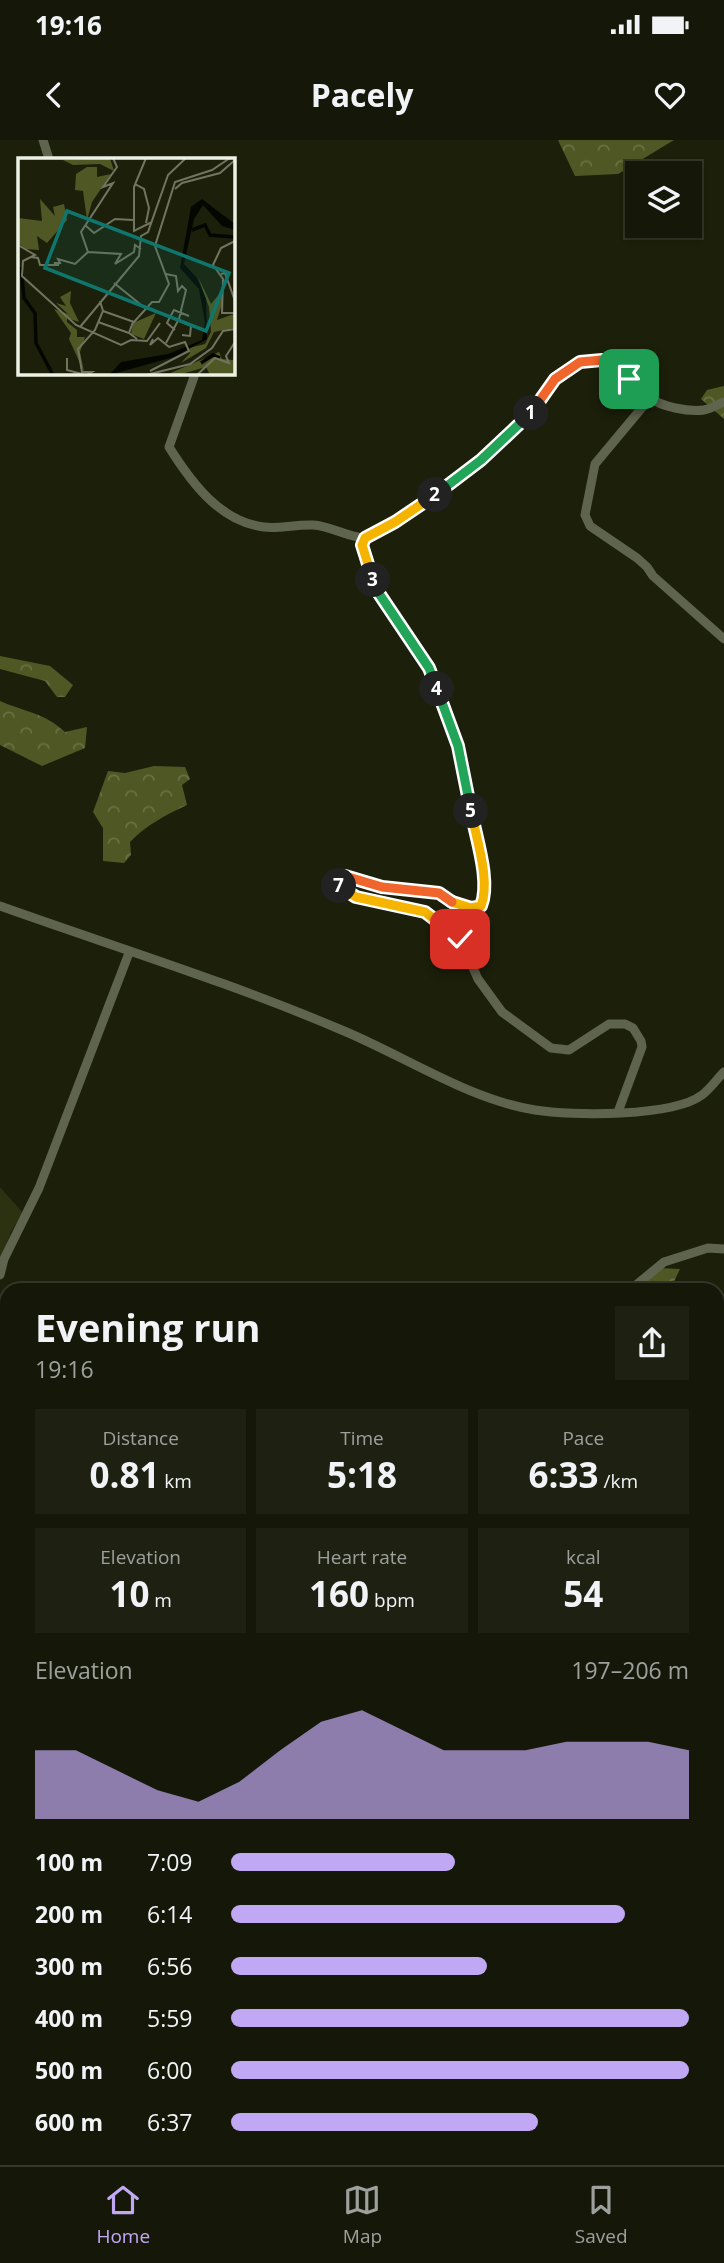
<!DOCTYPE html>
<meta charset="utf-8">
<style>
body{margin:0;font-family:"Open Sans",sans-serif;background:#1e2112;color:#f1f3f6;height:100vh;display:flex;flex-direction:column;font-size:26px;white-space:nowrap}
*{box-sizing:border-box;margin:0}
p{font-size:23px;color:#9da09c}
.icon{flex:none;width:38px;height:38px;fill:none;stroke:currentColor;stroke-width:2;stroke-linecap:round;stroke-linejoin:round}
.map{position:relative;flex:1;overflow:hidden}
.details{position:absolute;left:0px;top:1143px;width:724px;height:884px;display:flex;flex-direction:column;background:#151808;border-radius:21px 21px 0 0;box-shadow:0 2px 5px #0004,0 0 0 2px #343729}
.details>*{flex:none}
.fabs{position:absolute;left:625px;top:21px;display:grid;gap:14px}
.fabs a{display:grid;place-items:center;width:77px;height:77px;border-radius:0px;background:#151808;box-shadow:0 2px 5px #0004,0 0 0 2px #343729;font-size:35px}
.pin{position:absolute;display:grid;place-items:center;width:60px;height:60px;color:#fff;margin:-30px;border-radius:14px;box-shadow:0 4px 10px #0006}
.km{position:absolute;width:35px;height:35px;margin:-18px;border-radius:50%;background:#222;color:#fff;font-size:19px;line-height:35px;text-align:center}
.round{display:grid;place-items:center;flex:none;width:74px;height:74px;border-radius:0px;background:#1e2112}
.summary{display:flex;align-items:center;justify-content:space-between;height:119px;padding:0 35px}
h1{font-size:38px;font-weight:700;line-height:52px}
.figures{display:grid;grid-template-columns:repeat(3,1fr);gap:10px;height:119px;padding:7px 35px}
.figures div{display:grid;align-content:center;border-radius:0px;background:#1e2112;text-align:center}
.figures b{font-size:35px;font-weight:700}
.figures small{font-size:19px;font-weight:400}
.figures p{font-size:19px}
.chart{height:196px;padding:14px 35px}
.chart p{display:flex;justify-content:space-between}
.chart svg{width:100%;height:126px;margin-top:7px;fill:#c0a8f4;opacity:.7}
ul{padding:0 35px;list-style:none;font-size:23px}
li{display:grid;grid-template-columns:112px 84px 1fr;align-items:center;height:52px}
li i{height:18px;border-radius:9px;background:#c0a8f4}
.status{display:flex;justify-content:space-between;align-items:center;height:49px;padding:0 35px;background:#151808;direction:ltr}
.status svg{height:19px;fill:currentColor}
header{display:flex;justify-content:space-between;align-items:center;height:91px;padding:0 35px;background:#151808;font-size:32px;font-weight:700}
.dock{display:flex;justify-content:space-around;align-items:center;height:98px;border-top:2px solid #343729;background:#151808;font-size:19px;color:#9da09c}
.dock a{display:grid;justify-items:center;gap:4px}
.dock .on{color:#c0a8f4}
.map>svg:first-child{display:block}
</style>
<div class="status"><b>19:16</b><svg viewBox="0 0 49 12"><path d="M0 12V9h3v3zM5 12V6h3v6zM10 12V3h3v9zM15 12V0h3v12zM26 1h20v11H26zM47 4h2v5h-2z"/></svg></div>
<header><svg class="icon" aria-label="back" viewBox="0 0 24 24"><path d="M15 5l-7 7 7 7"/></svg>Pacely<svg class="icon" aria-label="heart" viewBox="0 0 24 24"><path d="M12 20l-8-8c-3-5 5-10 8-4 3-6 11-1 8 4z"/></svg></header>
<div class="map">
<svg width="724" height="2025" viewBox="0 0 724 2025">
<defs>
<pattern id="forest-crowns" width="20" height="18" patternUnits="userSpaceOnUse" patternTransform="scale(1.75)"><rect width="20" height="18" fill="#4f5824"/><path d="M2 6a3 3 0 1 1 6 0M12 15a3 3 0 1 1 6 0" fill="none" stroke="#697044"/></pattern>
<pattern id="water-rules" width="6" height="5" patternUnits="userSpaceOnUse" patternTransform="scale(1.75)"><rect width="6" height="5" fill="#040700"/><path d="M0 2.5h6" fill="none" stroke="#292c25"/></pattern>
</defs>
<rect width="100%" height="100%" fill="#1c200a"/>
<path fill="#212609" d="M7,1826V1881L0,1883V1828Z"/>
<path fill="#2b3111" d="M0,1047L23,1073L11,1092L0,1122Z"/>
<path fill="url(#forest-crowns)" d="M558,0H674L618,34L575,36Z
M724,246V279L701,259L707,250Z
M0,516L50,526L73,545L65,557H57L45,541L0,529Z
M0,561C25,572 45,573 65,592L87,587L85,608L42,626L0,605Z
M154,626L185,627L190,639L182,645L187,665C166,675 146,685 130,702L131,715L124,723L103,721V688L93,672L108,631L125,633Z
M657,1128L680,1129L670,1150H630Z
M169,2020H478L480,2025H158Z"/>
<path fill="url(#water-rules)" stroke="#4a4d44" stroke-width="2" d="M7,2006V2020H105L95,2025H0V2008Z"/>
<g fill="none" stroke-linecap="round" stroke-linejoin="round">
<path stroke="#5f644f" stroke-width="9" d="M43,0L49,19
M193,233L194,237L169,307C191,342 220,382 264,387C280,389 297,384 313,385C331,386 347,397 365,398
M650,258L595,324L585,375L590,386L637,418L647,427L653,436L724,499
M0,766C115,807 232,843 344,891C406,917 470,960 535,970C571,976 673,977 702,955C710,949 717,939 724,932
M618,972L642,907L641,901L633,888L625,884H609L569,910L551,908L502,872L478,839L460,799L425,772L356,757L336,744L346,736L382,747L439,753L454,762L470,768L481,766L485,756L484,738L458,606L429,528L376,449L365,418L362,405L365,398C414,372 459,340 500,303C509,295 519,288 527,278C544,259 554,229 581,222C610,214 628,241 648,257C662,267 688,272 704,270C711,269 718,264 724,262
M0,1135L4,1119L39,1048L129,813
M630,1150L664,1122L708,1108L724,1109
M0,1268L7,1272
M0,1490L7,1489
M0,1568L7,1569
M0,1683H7
M718,1950V1965
M658,2025L665,2020"/>
<path stroke="#a3ad7f" stroke-width="14" d="M718,1841L724,1837
M565,2025L575,2020"/>
</g>
<g fill="none" stroke-linecap="round" stroke-linejoin="round">
<g stroke="#fff" stroke-width="14">
<path id="split-1" d="M531,273L555,239L580,222L602,220L629,239"/>
</g>
<g stroke="#fff" stroke-width="14">
<path id="split-2" d="M435,355L481,320L531,273"/>
</g>
<g stroke="#fff" stroke-width="14">
<path id="split-3" d="M373,440L362,405L365,398L395,382L435,355"/>
</g>
<g stroke="#fff" stroke-width="14">
<path id="split-4" d="M373,440L376,449L429,528L437,549"/>
</g>
<g stroke="#fff" stroke-width="14">
<path id="split-5" d="M437,549L458,606L471,671"/>
</g>
<g stroke="#fff" stroke-width="14">
<path id="split-6" d="M452,762L471,768L481,766C491,741 476,698 471,671"/>
</g>
<g stroke="#fff" stroke-width="14">
<path id="split-7" d="M339,746L336,744L345,736L382,747L439,753L452,762"/>
</g>
<g stroke="#fff" stroke-width="14">
<path id="split-8" d="M339,746L356,757L425,772L460,799"/>
</g>
<use href="#split-1" stroke="#f0652b" stroke-width="9"/>
<use href="#split-2" stroke="#22a559" stroke-width="9"/>
<use href="#split-3" stroke="#f5b400" stroke-width="9"/>
<use href="#split-4" stroke="#22a559" stroke-width="9"/>
<use href="#split-5" stroke="#22a559" stroke-width="9"/>
<use href="#split-6" stroke="#f5b400" stroke-width="9"/>
<use href="#split-7" stroke="#f0652b" stroke-width="9"/>
<use href="#split-8" stroke="#f5b400" stroke-width="9"/>
</g>
<g transform="translate(18 18)">
<rect width="217" height="217" fill="#1c200a"/>
<path d="M92,0L96,13L82,6L55,7L45,2ZM69,9H79V19L93,16L74,44L69,62L65,33L57,32L58,16ZM22,41L37,58L35,49L46,46L49,62L29,85L19,78L21,92L8,91L0,85V60L24,63ZM180,119L193,146L203,134L205,143L199,162L216,156V170L196,174L188,190L163,205L172,195L171,190L187,186L193,174L191,149ZM53,133L52,145L61,164L49,160V164L59,172V179H67L62,194L66,214L51,181L53,175L36,151L50,156L38,145L48,148L42,139ZM138,155L126,181L113,176L115,165ZM217,192V217H192L188,209L160,217H148L201,194L204,201L215,202Z" fill="#4f5824"/>
<path d="M184,41L217,66V72L204,68L185,47L176,61L166,106L179,120L188,141L189,181L156,199L91,217L103,204L150,196L184,182L187,164L181,131L162,110L173,49Z" fill="#040700"/>
<path fill="none" stroke="#040700" stroke-width="3.5" d="M174,72L187,67L192,77L217,79M3,109L6,140L17,155L18,185L35,217M183,205L195,197L202,200"/>
<path fill="none" stroke="#707461" stroke-width="2" d="M95,0L99,9L85,29L95,25L63,74L70,94L103,96L97,106L116,94L117,87L123,91M128,0L116,29V73L134,64M117,26L126,31L131,50L128,65M157,31L164,25L202,15L217,2M67,67L76,75L97,61L115,62M217,83L203,90L195,107L205,121L204,155H217M0,87L17,97L5,103L4,118L58,167L103,187L113,182L129,183L142,165M13,99L20,100L22,107H41L36,105H42L40,101L57,106L70,94M203,116L207,115L217,143M96,125L127,150M85,153L116,164L134,144H141L151,126L137,88L157,24L194,12L212,0M152,159L156,152L171,158M80,164L111,175M115,164L111,175L119,181M62,169L121,98L123,78L130,74L150,17L168,0M157,172L149,165L152,159L173,168L172,178L164,177M148,185L161,161L168,132L164,128L160,133L158,118L148,116M49,200V212L64,216M132,213L171,193L167,184L151,189L140,180L132,187L135,181M69,217L74,214H64L60,191L77,172L85,153L82,143M128,217L172,206L194,190L205,173L217,171M179,217L197,200L211,205L208,198L217,184"/>
<path fill="#0f766e" fill-opacity="0.15" stroke="#0f766e" stroke-width="3.5" d="M49,53L211,115L188,173L27,110Z"/>
<rect width="217" height="217" fill="none" stroke="#edf1e3" stroke-width="3.5"/>
</g>
</svg>
<div class="fabs">
<a><svg class="icon" aria-label="layers" viewBox="0 0 24 24"><path d="M12 4l9 5-9 5-9-5zM3 14l9 5 9-5"/></svg></a>
</div>
<div class="pin" style="left:629px;top:239px;background:#1e9e55"><svg class="icon" aria-label="arrive" viewBox="0 0 24 24"><path d="M6 21V4h12l-3 4 3 4H6"/></svg></div>
<div class="pin" style="left:460px;top:799px;background:#d93025"><svg class="icon" aria-label="check" viewBox="0 0 24 24"><path d="M5 12l5 5 9-10"/></svg></div>
<b class="km" style="left:531px;top:273px">1</b>
<b class="km" style="left:435px;top:355px">2</b>
<b class="km" style="left:373px;top:440px">3</b>
<b class="km" style="left:437px;top:549px">4</b>
<b class="km" style="left:471px;top:671px">5</b>
<b class="km" style="left:339px;top:746px">7</b>
<section class="details">
<div class="summary"><div><h1>Evening run</h1><p>19:16</p></div><a class="round"><svg class="icon" aria-label="share" viewBox="0 0 24 24"><path d="M12 15V3M7 8l5-5 5 5M5 13v7h14v-7"/></svg></a></div>
<div class="figures">
<div><p>Distance</p><b>0.81<small> km</small></b></div>
<div><p>Time</p><b>5:18</b></div>
<div><p>Pace</p><b>6:33<small> /km</small></b></div>
</div>
<div class="figures">
<div><p>Elevation</p><b>10<small> m</small></b></div>
<div><p>Heart rate</p><b>160<small> bpm</small></b></div>
<div><p>kcal</p><b>54</b></div>
</div>
<div class="chart"><p><span>Elevation</span>197–206 m</p>
<svg viewBox="0 0 160 44" preserveAspectRatio="none"><path d="M0 44V20L10 20L20 27L30 34L40 38L50 31L60 20L70 10L80 6L90 13L100 20L110 20L120 20L130 17L140 17L150 17L160 20V44z"/></svg>
</div>
<ul>
<li><b>100 m</b>7:09<i style="width:49%"></i></li>
<li><b>200 m</b>6:14<i style="width:86%"></i></li>
<li><b>300 m</b>6:56<i style="width:56%"></i></li>
<li><b>400 m</b>5:59<i style="width:100%"></i></li>
<li><b>500 m</b>6:00<i style="width:100%"></i></li>
<li><b>600 m</b>6:37<i style="width:67%"></i></li>
</ul>
</section>
</div>
<nav class="dock">
<a class="on"><svg class="icon" aria-label="home" viewBox="0 0 24 24"><path d="M3 11l9-7 9 7M6 9v11h12V9"/></svg>Home</a>
<a><svg class="icon" aria-label="map" viewBox="0 0 24 24"><path d="M3 6l6-2 6 2 6-2v14l-6 2-6-2-6 2zM9 4v14M15 6v14"/></svg>Map</a>
<a><svg class="icon" aria-label="saved" viewBox="0 0 24 24"><path d="M7 4h10v16l-5-4-5 4z"/></svg>Saved</a>
</nav>
